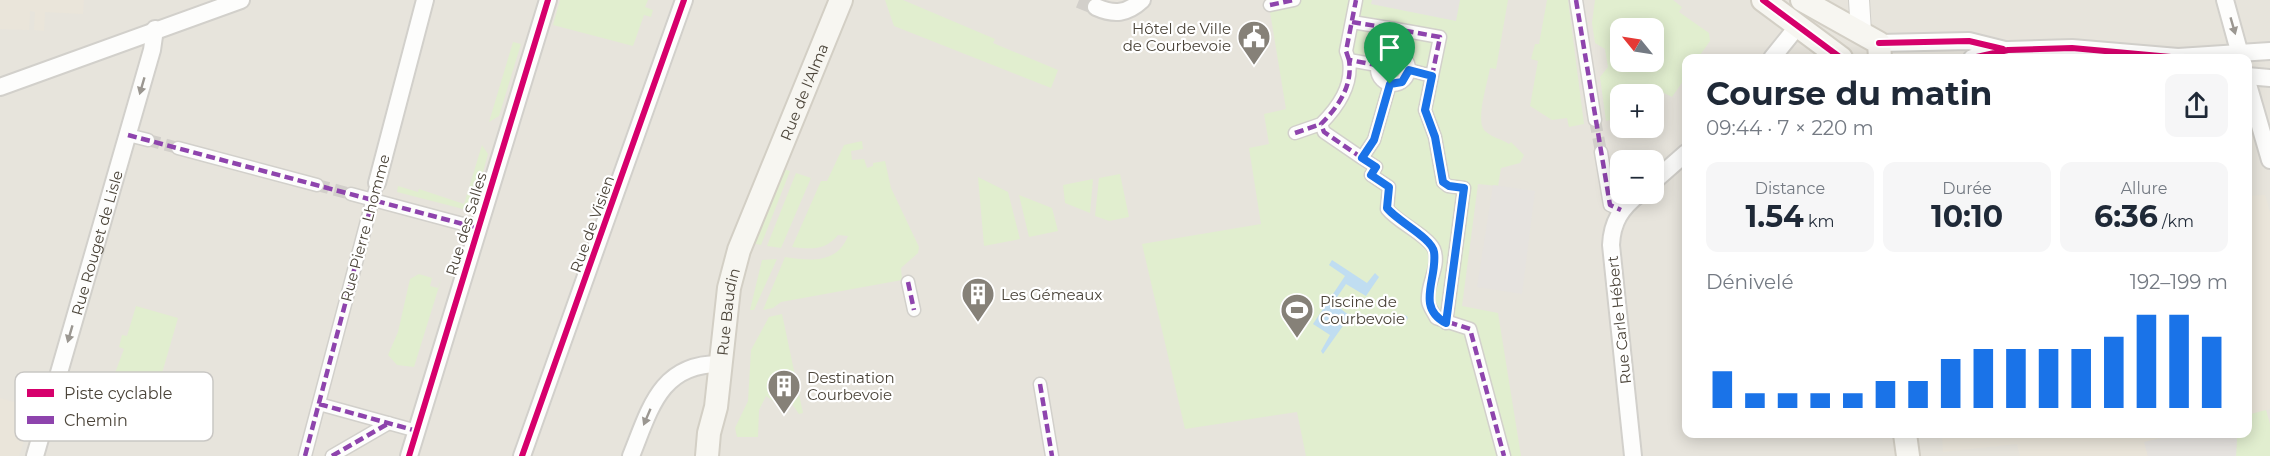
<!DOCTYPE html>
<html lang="fr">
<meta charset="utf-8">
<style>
body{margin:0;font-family:Montserrat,sans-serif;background:#f6f6f7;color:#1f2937;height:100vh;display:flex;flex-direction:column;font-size:22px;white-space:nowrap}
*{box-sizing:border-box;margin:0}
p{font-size:20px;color:#747a83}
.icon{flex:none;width:33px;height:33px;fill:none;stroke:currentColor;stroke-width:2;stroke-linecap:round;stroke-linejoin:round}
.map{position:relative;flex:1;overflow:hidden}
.sheet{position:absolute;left:1682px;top:54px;width:570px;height:384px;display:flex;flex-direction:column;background:#fff;border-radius:12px;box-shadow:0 3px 15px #0003}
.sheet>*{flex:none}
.needle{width:39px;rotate:300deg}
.controls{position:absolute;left:1610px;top:18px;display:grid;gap:12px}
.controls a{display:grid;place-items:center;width:54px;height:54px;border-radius:12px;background:#fff;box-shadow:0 3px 15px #0003;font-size:30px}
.pin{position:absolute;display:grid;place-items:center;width:51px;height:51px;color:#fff;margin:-62px -26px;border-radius:50% 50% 50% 0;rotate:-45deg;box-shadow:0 0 6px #0007}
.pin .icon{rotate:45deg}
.round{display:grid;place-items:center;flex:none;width:63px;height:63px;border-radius:12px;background:#f6f6f7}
.headline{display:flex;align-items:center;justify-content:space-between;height:102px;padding:0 24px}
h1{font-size:33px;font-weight:700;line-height:45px}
.figures{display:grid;grid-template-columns:repeat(3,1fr);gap:9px;height:102px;padding:6px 24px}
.figures div{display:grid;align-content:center;border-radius:12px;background:#f6f6f7;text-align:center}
.figures b{font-size:30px;font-weight:700}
.figures small{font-size:16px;font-weight:400}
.figures p{font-size:16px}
.chart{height:168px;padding:12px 24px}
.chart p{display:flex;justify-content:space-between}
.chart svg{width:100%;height:108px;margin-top:6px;stroke:#1a73e8;stroke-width:6}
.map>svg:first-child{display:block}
</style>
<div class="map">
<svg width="2270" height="456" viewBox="0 0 2270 456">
<rect width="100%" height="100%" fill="#f4f2ee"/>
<path fill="#e7e4dc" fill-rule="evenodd" d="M0,0H2270V456H0ZM1620,28H1653V62H1620ZM1686,58H2247V434H1686ZM1620,94H1653V128H1620ZM1620,160H1653V194H1620Z"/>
<path fill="#eae5da" d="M0,0H84L83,14L45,12L44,31L34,30L35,12L30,11L29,30L0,29Z
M2265,195L2270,212V409L2247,415V196Z
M0,398L35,408L19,456H0Z
M1942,434H2177L2145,442L2148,456H2020L2017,444L1943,452Z"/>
<path fill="#e1eecf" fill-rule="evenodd" d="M560,0H648L645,7L653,10L651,17L644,15L633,46L553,25Z
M885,0H903L995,39L993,43L1058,70L1051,88L894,26Z
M1268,0H1508L1496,69L1490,68C1487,85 1475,121 1485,131C1494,139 1500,138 1509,144L1511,142L1524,155L1520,163L1501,168L1498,186L1478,184L1462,306L1498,313L1521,456H1306L1297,412L1185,429L1142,244L1261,224L1249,148L1269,144L1264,114L1286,109Z
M1547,0H1568L1584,124L1569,127L1567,118L1552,120L1530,106L1538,61L1531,59L1535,44H1539Z
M1595,0H1673L1682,7L1679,12L1709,33L1710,41L1698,58H1686V77L1672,97L1662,92L1653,105V94H1620V118L1606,121L1600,77L1608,67L1605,49L1595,43L1592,23ZM1620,28H1653V62H1620Z
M513,42L521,44L499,116L489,122Z
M862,141L863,149L851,151L852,160L864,159L867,168L873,166V163L885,161L891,188L919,247L918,253L901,268L902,280L781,302L773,308L763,310L785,257C810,261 837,264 848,236L838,235C825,251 811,249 792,247L821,181H827L844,145Z
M482,145L488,154L474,204L467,210L397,192L398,186L418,192L419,189L464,204Z
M781,168L790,171L761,245L752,243Z
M796,173L811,178L781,248L767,246Z
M1120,174L1129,217L1109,221L1095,216L1099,178Z
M978,177L1008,192L1020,239L984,246Z
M1093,179L1090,213L1065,203L1063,185Z
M1019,195L1052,208L1058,231L1029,237Z
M777,259L754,310H750L762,260Z
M419,274L432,278L430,286L438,288L441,280L414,367L397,365L388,355L398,332L410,279Z
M136,306L178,318L156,394L112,381L124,349L119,347L122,335L127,336Z
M782,314L803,413L799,414L790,401L776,403L766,396L759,410L758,437H737L735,428L748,401L751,350L769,317Z
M2266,410L2270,424V456H2236L2237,434H2247V415Z"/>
<path fill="#e6e3df" d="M1372,0H1460L1456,21L1371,4Z
M1493,185L1535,191L1522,294L1477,287Z
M2177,434H2237L2236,456H2148L2144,442Z"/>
<path fill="#c0ddf1" d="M1332,260L1367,283L1375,273L1379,277L1366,296L1346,284L1333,303L1350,316L1323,354L1321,351L1330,335L1313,324L1345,276L1329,265Z"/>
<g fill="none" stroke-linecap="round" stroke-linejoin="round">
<path stroke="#c0ddf1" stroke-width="5" d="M1403,321L1405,318"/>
<path stroke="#d2cfca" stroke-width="12" stroke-dasharray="12 6" stroke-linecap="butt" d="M1595,120L1601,152
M148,140L178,148
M317,185L351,194"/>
<path stroke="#d2cfca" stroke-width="16" stroke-dasharray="16 8" stroke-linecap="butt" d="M1079,0L1096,7"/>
<g stroke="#d2d0cb" stroke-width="15">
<path id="pedestrian" d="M1576,0L1595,120
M1270,5L1294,0
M1352,22L1401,30
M1397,53L1401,30L1440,37L1425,110L1435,137L1443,182L1448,186L1464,188L1446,323
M1377 69a16 16 0 1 1 32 0a16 16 0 1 1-32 0Z
M1349,60L1346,51L1356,0
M1409,70L1432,76
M1390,84L1374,140L1362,158L1376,167L1371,175L1389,187L1387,209C1398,223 1427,235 1434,249C1441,266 1426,284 1428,301C1428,306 1434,313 1436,318L1470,329L1504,456
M1295,133L1321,124
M128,135L148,140
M178,148L317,185
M1601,152L1610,205L1621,210
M1362,158L1324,132L1321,124C1338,107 1353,86 1349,60L1377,65
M351,194L478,228
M908,282L914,310
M1040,384L1052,456
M319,404L417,431
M305,456L377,183
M332,456L389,423"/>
</g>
<g stroke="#d2d0cb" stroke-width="20">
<g id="minor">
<path d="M2225,0L2241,58"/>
<path d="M1096,7C1114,15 1127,14 1142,0"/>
<path d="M1879,43L1969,41L2005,50"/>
<path d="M1772,58L1797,27"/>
<path d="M1972,58L2008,50L2072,48L2178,57L2270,51"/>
<path d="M2247,76L2270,78"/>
<path d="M2247,81L2270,160"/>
<path d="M0,87L241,0"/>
<path d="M1653,182L1686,153"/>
<path d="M377,183L425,0"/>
<path id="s1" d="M35,456L152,50L155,29"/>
<path d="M409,456L548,0"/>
<path d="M522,456L684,0"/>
<path d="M631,456C650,409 660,364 719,364"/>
<path d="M1633,456L1611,245C1612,222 1621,208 1639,194"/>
</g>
</g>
<g stroke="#d2d0cb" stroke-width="22">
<path id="tertiary" d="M1859,0L1861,32"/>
</g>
<g stroke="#d3cfc5" stroke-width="26">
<g id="secondary">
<path d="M1763,0L1841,58"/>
<path d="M1802,0L1879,43L1880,58"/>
<path d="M1905,434L1908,456"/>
<path id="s2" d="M707,456L709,433L716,407L729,288L739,250L841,0"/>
</g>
</g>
<use href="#pedestrian" stroke="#fdfdfc" stroke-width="12"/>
<use href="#minor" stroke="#fdfdfc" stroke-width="16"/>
<use href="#tertiary" stroke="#fdfdfc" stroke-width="20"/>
<use href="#secondary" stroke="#f7f6f1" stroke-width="22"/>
<path stroke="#8e44ad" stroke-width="4.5" stroke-dasharray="9 4.5" stroke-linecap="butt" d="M1576,0L1610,205L1621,210
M1270,5L1294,0
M1352,22L1401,30
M1397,53L1401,30L1440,37L1425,110L1435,137L1443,182L1448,186L1464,188L1446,323
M1349,60L1346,51L1356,0
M1409,70L1432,76
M1390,84L1374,140L1362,158L1376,167L1371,175L1389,187L1387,209C1398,223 1427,235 1434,249C1441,266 1426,284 1428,301C1428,306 1434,313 1436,318L1470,329L1504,456
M1295,133L1321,124
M128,135L478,228
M1362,158L1324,132L1321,124C1338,107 1353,86 1349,60L1377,65
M908,282L914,310
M1040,384L1052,456
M319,404L417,431
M305,456L377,183
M332,456L389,423"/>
<g stroke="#fff" stroke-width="10">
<path id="cycleway" d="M1763,0L1841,58
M1879,43L1969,41L2003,49
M1972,58L2008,50L2072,48L2182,58
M409,456L548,0
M522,456L684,0"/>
</g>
<use href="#cycleway" stroke="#d6006c" stroke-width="6"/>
</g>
<defs><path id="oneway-solid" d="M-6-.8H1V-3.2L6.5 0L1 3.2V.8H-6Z" transform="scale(1.5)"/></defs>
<g fill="#9b9791">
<use href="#oneway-solid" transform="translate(2233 26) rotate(74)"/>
<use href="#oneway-solid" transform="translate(142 86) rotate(106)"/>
<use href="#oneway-solid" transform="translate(70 334) rotate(106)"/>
<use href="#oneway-solid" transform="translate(647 417) rotate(113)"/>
</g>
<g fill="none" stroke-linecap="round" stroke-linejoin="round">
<g stroke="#fff" stroke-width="12">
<path id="route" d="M1409,70L1432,76L1425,110L1435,137L1443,182L1449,186L1464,188L1446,323C1415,307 1438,278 1434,252C1432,238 1397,221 1387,208L1389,187L1371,175L1376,167L1362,158L1374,140L1390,84L1402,82Z"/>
</g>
<use href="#route" stroke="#1a73e8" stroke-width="8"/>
</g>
<defs>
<g id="civic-pin" transform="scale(1.725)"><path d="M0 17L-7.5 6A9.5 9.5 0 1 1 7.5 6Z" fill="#868178" stroke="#fff"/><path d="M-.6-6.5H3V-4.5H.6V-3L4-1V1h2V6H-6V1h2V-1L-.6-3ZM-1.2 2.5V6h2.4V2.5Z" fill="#fff"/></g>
<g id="building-pin" transform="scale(1.725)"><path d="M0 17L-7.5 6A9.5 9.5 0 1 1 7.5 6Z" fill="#868178" stroke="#fff"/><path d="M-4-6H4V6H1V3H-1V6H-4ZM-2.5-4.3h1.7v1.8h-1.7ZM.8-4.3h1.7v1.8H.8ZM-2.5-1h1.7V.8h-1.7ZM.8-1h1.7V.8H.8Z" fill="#fff"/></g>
<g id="stadium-pin" transform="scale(1.725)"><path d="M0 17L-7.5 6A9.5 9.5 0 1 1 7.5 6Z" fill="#868178" stroke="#fff"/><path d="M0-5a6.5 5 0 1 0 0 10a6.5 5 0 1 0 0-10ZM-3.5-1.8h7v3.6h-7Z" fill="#fff"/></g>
</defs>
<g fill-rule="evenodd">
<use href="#civic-pin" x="1254" y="37"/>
<use href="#building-pin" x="978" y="294"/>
<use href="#stadium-pin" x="1297" y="310"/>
<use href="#building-pin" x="784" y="386"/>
</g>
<g text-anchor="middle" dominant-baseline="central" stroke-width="4.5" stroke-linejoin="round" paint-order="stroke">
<g font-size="15" fill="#4b4439" stroke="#fff" text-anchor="start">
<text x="1231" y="28" text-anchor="end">Hôtel de Ville<tspan x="1231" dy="17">de Courbevoie</tspan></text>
<text x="1001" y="294">Les Gémeaux</text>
<text x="1320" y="301">Piscine de<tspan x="1320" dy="17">Courbevoie</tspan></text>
<text x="807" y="377">Destination<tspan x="807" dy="17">Courbevoie</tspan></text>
</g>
<g font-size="15" fill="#4b4439" stroke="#fff">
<text stroke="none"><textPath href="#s2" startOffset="380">Rue de l'Alma</textPath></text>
<text transform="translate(466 224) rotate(-73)">Rue des Salles</text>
<text transform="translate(592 224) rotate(-70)">Rue de Visien</text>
<text transform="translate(365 228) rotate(-75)">Rue Pierre Lhomme</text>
<text stroke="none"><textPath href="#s1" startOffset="222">Rue Rouget de Lisle</textPath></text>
<text stroke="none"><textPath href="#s2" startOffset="146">Rue Baudin</textPath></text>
<text transform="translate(1619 320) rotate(-96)">Rue Carle Hébert</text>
</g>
</g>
<rect x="15" y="372" width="198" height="69" rx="9" fill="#fff" stroke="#c9c7c4" stroke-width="1.5"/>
<rect x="27" y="389" width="27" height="8" fill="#d6006c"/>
<rect x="27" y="416" width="27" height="8" fill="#8e44ad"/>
<g font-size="16" fill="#4b4439">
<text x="64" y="399">Piste cyclable</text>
<text x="64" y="426">Chemin</text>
</g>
</svg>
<div class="controls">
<a><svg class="needle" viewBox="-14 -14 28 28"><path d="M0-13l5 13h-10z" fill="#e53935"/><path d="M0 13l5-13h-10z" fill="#747a83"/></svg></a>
<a>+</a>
<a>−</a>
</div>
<div class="pin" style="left:1390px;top:84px;background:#1e9e55"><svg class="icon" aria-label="arrive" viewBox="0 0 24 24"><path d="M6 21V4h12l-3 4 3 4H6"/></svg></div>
<section class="sheet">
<div class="headline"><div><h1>Course du matin</h1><p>09:44 · 7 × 220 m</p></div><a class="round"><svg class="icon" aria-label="share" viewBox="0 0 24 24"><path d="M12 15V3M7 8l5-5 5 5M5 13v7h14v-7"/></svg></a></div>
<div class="figures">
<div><p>Distance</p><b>1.54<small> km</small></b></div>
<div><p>Durée</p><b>10:10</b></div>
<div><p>Allure</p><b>6:36<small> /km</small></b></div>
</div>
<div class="chart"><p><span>Dénivelé</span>192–199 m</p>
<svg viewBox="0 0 160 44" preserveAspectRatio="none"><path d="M5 44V29M15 44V38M25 44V38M35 44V38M45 44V38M55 44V33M65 44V33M75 44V24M85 44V20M95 44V20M105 44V20M115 44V20M125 44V15M135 44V6M145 44V6M155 44V15"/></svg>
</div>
</section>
</div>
